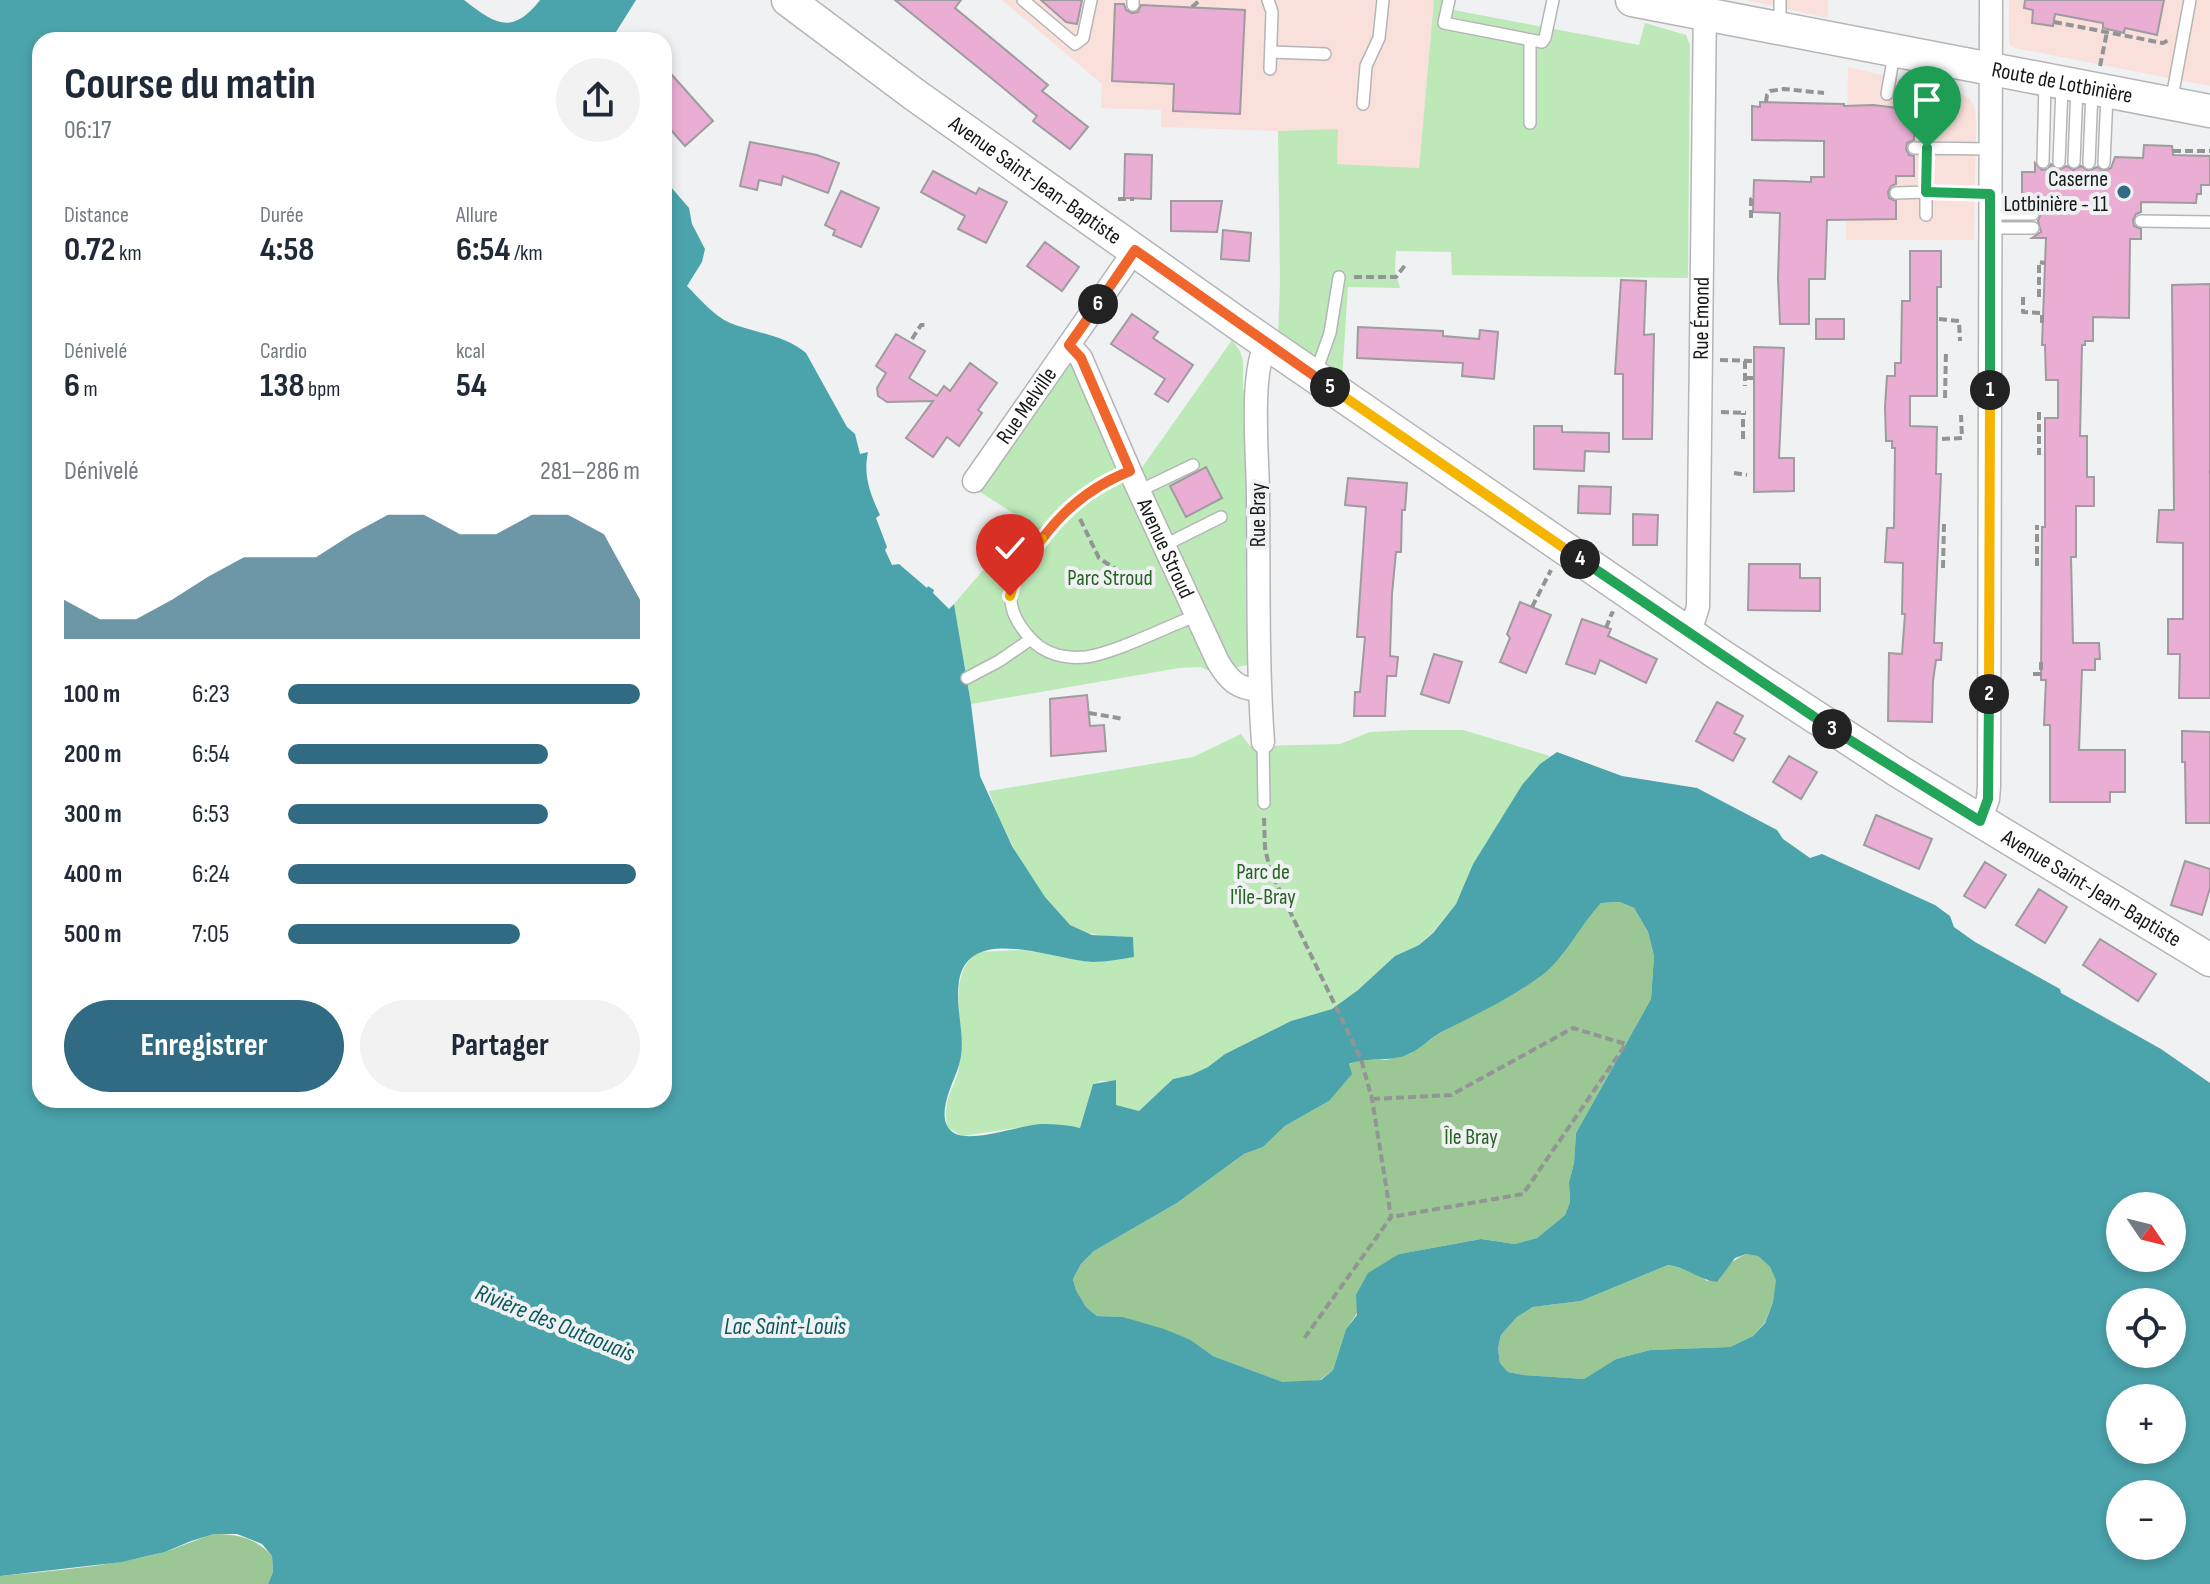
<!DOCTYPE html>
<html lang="fr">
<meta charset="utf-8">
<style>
body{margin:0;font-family:"Sofia Sans Condensed",sans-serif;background:#f2f2f3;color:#1f2937;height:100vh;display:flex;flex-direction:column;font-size:30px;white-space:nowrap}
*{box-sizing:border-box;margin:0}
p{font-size:26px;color:#747a83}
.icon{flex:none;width:44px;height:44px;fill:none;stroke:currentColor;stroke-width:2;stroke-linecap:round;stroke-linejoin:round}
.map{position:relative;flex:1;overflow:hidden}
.side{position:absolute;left:32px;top:32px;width:640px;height:1076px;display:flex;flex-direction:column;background:#fff;border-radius:24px;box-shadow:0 4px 12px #0003}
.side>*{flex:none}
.needle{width:52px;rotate:125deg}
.fabs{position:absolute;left:2106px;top:1192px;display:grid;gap:16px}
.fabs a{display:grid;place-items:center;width:80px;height:80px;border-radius:50%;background:#fff;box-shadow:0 4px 12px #0003;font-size:40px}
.pin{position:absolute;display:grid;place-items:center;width:68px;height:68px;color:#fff;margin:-82px -34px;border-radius:50% 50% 50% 0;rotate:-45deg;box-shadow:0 0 8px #0007}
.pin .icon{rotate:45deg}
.km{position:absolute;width:40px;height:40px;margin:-20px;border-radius:50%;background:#222;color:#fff;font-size:22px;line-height:40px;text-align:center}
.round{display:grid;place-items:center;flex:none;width:84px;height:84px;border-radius:42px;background:#f2f2f3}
.overview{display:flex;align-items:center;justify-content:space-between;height:136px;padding:0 32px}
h1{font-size:44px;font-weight:700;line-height:60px}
.stats{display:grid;grid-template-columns:repeat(3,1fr);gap:12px;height:136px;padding:8px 32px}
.stats div{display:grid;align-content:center}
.stats b{font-size:34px;font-weight:700}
.stats small{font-size:22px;font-weight:400}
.stats p{font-size:22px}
.chart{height:224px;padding:16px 32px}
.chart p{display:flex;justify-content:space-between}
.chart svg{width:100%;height:144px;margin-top:8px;fill:#306b83;opacity:.7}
.cta{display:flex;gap:16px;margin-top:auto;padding:16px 32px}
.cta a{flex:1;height:92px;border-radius:48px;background:#306b83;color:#fff;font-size:32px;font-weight:700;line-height:92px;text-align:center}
.cta a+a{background:#f2f2f3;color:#1f2937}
ul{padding:0 32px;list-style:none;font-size:26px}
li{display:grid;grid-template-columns:128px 96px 1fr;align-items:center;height:60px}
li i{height:20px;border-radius:10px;background:#306b83}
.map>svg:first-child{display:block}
</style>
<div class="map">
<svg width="2210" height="1584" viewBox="0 0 2210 1584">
<rect width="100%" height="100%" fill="#eff1f2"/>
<path fill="#fae0da" d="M1002,0H1434L1419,168L1336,164L1337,129L1278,131L1161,127V110L1101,108L1102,84Z
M1745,0H1828V18Z
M2009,0H2210V86L2015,48L2010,45L2009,37Z
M1848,67L1959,93L1970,99L1975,108L1976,124L1974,240H1846Z"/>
<path fill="#bde9b8" d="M1434,0H1449L1448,9L1639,45L1645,23L1686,35L1690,45L1688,278L1452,275L1451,252L1396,251L1395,271L1400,288L1348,287L1342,379L1278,335L1280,283L1278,131L1338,129L1337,164L1419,168Z
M1232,340L1240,351L1243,361V390L1246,391L1247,665L1211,672L1201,667L1179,668L971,704L954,604L1025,521L977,490L1069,361L1075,366L1124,478L1141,469Z
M1409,730H1463L1550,756L1522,785L1473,864L1456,904L1432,933L1419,945L1395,956L1358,990L1332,1009L1291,1021L1225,1054L1208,1067L1191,1075L1173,1079L1139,1111L1115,1106L1116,1081H1101L1093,1084L1080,1128L1043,1124L962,1136L947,1127C943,1094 954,1093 959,1067C967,1027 944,986 975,952L1023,950L1093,962L1134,957L1133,937C1112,936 1091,937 1073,927C1042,908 999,825 989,791L1193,757L1241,734L1250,746H1263L1340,744L1370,732Z"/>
<path fill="#9ac794" d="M1620,902L1634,908L1648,932L1654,956L1651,999L1576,1133L1574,1163L1569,1182L1570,1202L1565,1215L1537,1238L1515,1244L1481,1239L1399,1254L1346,1329L1333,1370L1320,1380L1301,1382H1283L1213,1356L1191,1340L1123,1317L1097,1316L1086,1307L1076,1290L1073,1279L1081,1264L1094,1251L1177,1203L1244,1154L1263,1147L1285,1126L1329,1101L1348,1065L1361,1059L1386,1060L1410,1054L1435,1036L1521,989L1549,969L1585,920L1601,903Z
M1746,1254L1757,1255L1770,1267L1777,1280L1773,1302L1765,1322L1753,1336L1730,1347L1650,1350L1616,1359L1584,1379L1524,1375L1508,1372L1500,1363L1498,1348L1501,1335L1517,1317L1533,1307L1581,1301L1668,1265L1696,1272L1707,1281C1721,1272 1732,1260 1746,1254Z
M214,1534C238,1534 256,1538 272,1556L273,1572L268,1584H0V1576C51,1571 112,1566 161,1553C179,1548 196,1539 214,1534Z"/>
<path fill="#4ba4ac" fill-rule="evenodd" d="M0,0H464C495,24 512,36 540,0H636L611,40H40V1100H664V179L689,208L692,224L705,249L702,262L687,286C700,299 713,315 730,323C755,333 785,335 806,353L847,427L855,434L860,454L868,452C863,476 870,493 880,515L876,518L887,547L885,550L892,565L899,564L927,588L928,586L934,590L933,593L949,609L954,604L971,704L980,776L1012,846L1045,897L1070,925L1092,935L1133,937L1134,957C1121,959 1106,962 1092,962C1053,960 969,923 959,981C954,1012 969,1041 957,1071C951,1087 934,1121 954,1133C972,1144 1021,1124 1044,1124C1056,1124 1069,1125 1080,1128L1093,1084L1116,1080V1105L1139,1111L1173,1079L1191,1075L1208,1067L1225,1054L1291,1021L1332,1009L1358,990L1395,956L1419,945L1433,933L1456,904L1473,864L1522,785L1540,764L1557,752L1622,776L1697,788L1777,830L1783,839L1810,858L1822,854L1935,905L1950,916L1954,927L1975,942L2060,989L2061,993L2161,1049L2210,1083V1584H268L273,1572L272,1556L262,1544L237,1534H214L191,1541L165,1552L122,1562L0,1576ZM1620,902L1634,908L1648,932L1654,956L1651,999L1576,1133L1574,1163L1569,1182L1570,1202L1565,1215L1537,1238L1515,1244L1481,1239L1399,1254L1368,1273L1356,1295L1357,1315L1346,1329L1333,1370L1321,1380L1283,1382L1213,1356L1191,1340L1164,1329L1123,1317L1097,1316L1086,1307L1076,1290L1073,1279L1081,1264L1094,1251L1177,1203L1244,1154L1263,1147L1285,1126L1329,1101L1352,1074L1349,1064C1368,1056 1389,1063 1409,1054C1420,1049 1429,1039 1440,1033C1476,1014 1515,997 1547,971C1565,956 1582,923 1601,903ZM2120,1206H2172V1258H2120ZM1746,1254L1758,1256L1770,1267L1776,1280L1773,1302L1765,1323L1753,1336L1730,1347L1650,1350L1616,1359L1584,1379L1524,1375L1508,1372L1500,1363L1498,1348L1501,1335L1517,1317L1533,1307L1581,1301L1668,1265C1688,1268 1700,1280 1717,1282L1735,1258ZM2120,1302H2172V1354H2120ZM2120,1398H2172V1450H2120ZM2120,1494H2172V1546H2120Z"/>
<path fill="#eaaed4" stroke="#9e9c9e" stroke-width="2" d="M895,0H961L955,8L1048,85L1042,91L1088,127L1070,149L1033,121L1037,116L996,82Z
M1041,0H1082L1077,24L1066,22Z
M2025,0H2164L2157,35L2125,28L2124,33L2103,28V23L2055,14L2053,26L2032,23L2033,10L2024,8Z
M1115,4H1124L1126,10L1132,13L1138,12L1141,5L1245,10L1240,114L1173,111L1174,84L1112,81Z
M664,66L713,121L685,146L664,122Z
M1760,102L1844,104V106L1873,105L1914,110V140L1907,143L1906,149L1909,155L1914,156V176H1896V184L1891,186L1888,192L1889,198L1896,201V219L1827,220L1825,279H1809V324H1780L1778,278L1780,213L1753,212L1754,180L1811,182V177H1824V141L1752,140V106L1760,107Z
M750,142L817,155L839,163L828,193L783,176L781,185L759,180L757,190L740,186Z
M2144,145L2172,146L2173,155L2210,156V185H2201V194H2197L2196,203L2141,202V212L2136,214L2133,220L2134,226L2141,229V239H2130L2129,318L2093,317V341H2085V345H2082L2080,436H2087V477H2094V506H2076V557H2071L2073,643H2099L2100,659H2095V670H2082L2079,750H2125V792H2110V802H2050V725H2044L2046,680H2041L2042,527H2045V418H2058V380H2046L2045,345H2042L2046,238H2032L2041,232L2038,221L2041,213L2033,203H2022V172H2035V163L2042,170L2048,169L2051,164L2058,170L2067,166L2073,170L2081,166L2088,171L2097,167L2104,171L2111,168L2115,157L2143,158Z
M1125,154L1152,155L1151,199L1124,198Z
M933,171L976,194L979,188L1007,202L986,243L958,229L965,216L921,192Z
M841,191L879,208L861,247L833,235L835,230L825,225Z
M1171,201H1222L1217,232L1171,231Z
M1223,230L1251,233L1249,261L1221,259Z
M1045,242L1079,267L1062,291L1027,266Z
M1910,251H1941V287H1937V396H1910V426L1937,427L1936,474H1941L1934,643H1942L1941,660H1936L1933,681L1932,722L1888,721L1889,653L1902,654L1905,614H1902L1903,563L1885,562L1887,528H1894L1895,448H1892V441H1886L1885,407L1887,376H1895V363H1901L1902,301H1910Z
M1621,280L1646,281L1644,335L1654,334L1652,439H1623V374H1615Z
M2210,284V698H2179L2180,654H2168V619H2183V543L2157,542L2159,510H2174L2172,285Z
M1132,314L1158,332L1153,338L1193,365L1168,402L1155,394L1165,379L1111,344Z
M1816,319H1844V339H1816Z
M1358,327L1443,331V336L1479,339L1480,330L1498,332L1494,379L1462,376L1463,363L1357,358Z
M896,334L925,351L909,378L937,396L944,386L950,391L970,363L997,383L978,410L982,413L959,446L947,437L933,457L906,438L933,401L887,402L878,396L877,388L886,373L876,366Z
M1754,347L1784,348L1779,458H1794V491L1754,492Z
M1534,426H1562V432L1609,433V452L1585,451L1584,471L1534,469Z
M1206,467L1222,498L1186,517L1170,486Z
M1348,478L1407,483L1405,510H1402L1401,552H1396L1392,594L1390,656L1398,657L1396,676H1387L1385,716H1354L1355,692H1360L1365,637H1357L1366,507L1345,505Z
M1579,486L1611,487L1610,514L1578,513Z
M1633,514L1658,515L1657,545H1633Z
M1749,564H1800V578H1820V611L1748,610Z
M1520,602L1551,615L1526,673L1500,662L1510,638L1507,634Z
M1582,619L1611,629L1608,636L1657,659L1646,683L1600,660L1595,674L1566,664Z
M1434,654L1462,662L1449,703L1421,694Z
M1087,695L1090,726L1104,725L1106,751L1051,756L1050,699Z
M1717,702L1743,716L1734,733L1745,739L1733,761L1696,741Z
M2182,731L2210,732V823H2186L2185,762H2182Z
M1789,756L1817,772L1801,799L1773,782Z
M1876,815L1932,839L1919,869L1864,845Z
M2185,861L2210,869V888L2202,915L2171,905Z
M1985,862L2006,875L1985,908L1964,896Z
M2039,889L2067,907L2045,943L2016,925Z
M2100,939L2156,974L2138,1001L2083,965Z"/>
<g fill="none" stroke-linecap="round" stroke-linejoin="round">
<g stroke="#b4b5b7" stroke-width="14">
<path id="lane" d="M1023,0L1075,44L1083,38L1091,0
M1268,0L1272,12L1270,69
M1449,0L1444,23L1542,42L1545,38L1553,0
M1133,5V0
M1780,24V0
M1530,41V123
M1271,52L1325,54
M1932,62L1927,111L1926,192L1990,194
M1887,94L1894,55
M2171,103L2190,0
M1363,104L1366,66L1379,38L1383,0
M1914,148L1991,149
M2043,162L2045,83
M2059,162L2062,87
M2074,162L2077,87
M2089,163L2092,91
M2104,163L2107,95
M1896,193L1926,192V215
M1990,214H2033
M2141,221L2210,222
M1990,228H2033
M1315,375L1330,333L1339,277
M1130,471C1089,486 1007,553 1011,601C1012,616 1021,628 1030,638C1044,654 1065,659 1086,657C1115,653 1166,627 1195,616
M1139,491L1193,465
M1163,546L1221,517
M967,678L999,661L1031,639
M1263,742L1264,803"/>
</g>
<g stroke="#b4b5b7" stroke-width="25">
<g id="street">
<path id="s1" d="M1069,345L1081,358L1132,476L1218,662C1228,679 1238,690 1259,689"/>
<path id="s2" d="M974,481L1135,250"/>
<path id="s3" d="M1689,635L1698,607L1705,2"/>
<path d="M1263,742C1257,660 1259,577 1258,495C1258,460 1249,371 1267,343"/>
<path d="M1980,821L1988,799L1989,786L1991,0"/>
</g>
</g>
<g stroke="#b4b5b7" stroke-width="35">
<g id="secondary">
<path id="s4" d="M788,0L915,95L1240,325L1717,653L1900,772L2210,960"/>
<path id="s5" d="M1632,0L2210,111"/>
</g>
</g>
<path stroke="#939495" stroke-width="4" stroke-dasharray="8 4" stroke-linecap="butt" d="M1192,7L1200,0
M2054,22L2163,43L2169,40
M2100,66L2107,32
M1766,102L1767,95L1770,91L1784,89L1824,93
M2173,151H2210
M1118,199H1134
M1751,218V199L1753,198
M1354,277H1396L1406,264
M2023,297V312L2042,313V327
M2039,297V262L2045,263
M1939,319L1959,321L1960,341
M912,339L921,325H927
M1720,360L1754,361
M1745,361V386
M1745,378H1754
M1945,398L1946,352
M1721,412L1746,413
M2039,412V455
M1743,439V413
M1942,439L1962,438L1961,415
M2209,472H2210
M1734,473L1747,475
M1080,519L1099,558L1120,572L1127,586L1155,572
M2037,566V525
M1943,568L1944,523
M1532,607L1551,570
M1606,628L1612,613L1614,614
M2033,674H2041V659
M1089,713L1124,719
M1264,818L1265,848L1270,870L1361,1059L1372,1099L1391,1217L1303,1340
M1372,1099L1451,1095L1573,1028L1626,1044L1523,1194L1391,1217"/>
<use href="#lane" stroke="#fff" stroke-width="11"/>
<use href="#street" stroke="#fff" stroke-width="22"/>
<use href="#secondary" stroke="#fff" stroke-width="32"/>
</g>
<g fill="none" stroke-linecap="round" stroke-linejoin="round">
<g stroke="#fff" stroke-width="16">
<path id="split-1" d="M1927,148L1926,192L1990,194V390"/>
</g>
<g stroke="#fff" stroke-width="16">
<path id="split-2" d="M1989,694L1990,390"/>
</g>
<g stroke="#fff" stroke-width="16">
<path id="split-3" d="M1832,729L1980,821L1988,799L1989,694"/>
</g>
<g stroke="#fff" stroke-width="16">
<path id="split-4" d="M1580,559L1832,729"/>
</g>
<g stroke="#fff" stroke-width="16">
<path id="split-5" d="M1330,387L1580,559"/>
</g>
<g stroke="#fff" stroke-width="16">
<path id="split-6" d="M1098,304L1135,250L1330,387"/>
</g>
<g stroke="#fff" stroke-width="16">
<path id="split-7" d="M1042,539C1065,508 1094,485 1130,471L1081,358L1069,345L1098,304"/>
</g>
<g stroke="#fff" stroke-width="16">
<path id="split-8" d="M1010,596L1017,571L1042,539"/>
</g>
<use href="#split-1" stroke="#22a559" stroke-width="10"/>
<use href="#split-2" stroke="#f5b400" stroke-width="10"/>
<use href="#split-3" stroke="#22a559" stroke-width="10"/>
<use href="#split-4" stroke="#22a559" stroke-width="10"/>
<use href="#split-5" stroke="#f5b400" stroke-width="10"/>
<use href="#split-6" stroke="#f0652b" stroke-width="10"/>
<use href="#split-7" stroke="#f0652b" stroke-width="10"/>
<use href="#split-8" stroke="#f5b400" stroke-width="10"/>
</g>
<circle fill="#306b83" stroke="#eff1f2" stroke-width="3" cx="2124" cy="192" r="8"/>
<g text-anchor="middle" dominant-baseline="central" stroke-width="8" stroke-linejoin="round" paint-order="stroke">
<g font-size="22" fill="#171818" stroke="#eff1f2">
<text stroke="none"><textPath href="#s5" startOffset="438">Route de Lotbinière</textPath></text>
<text stroke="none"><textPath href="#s4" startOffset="306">Avenue Saint-Jean-Baptiste</textPath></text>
<text stroke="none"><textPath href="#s3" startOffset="318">Rue Émond</textPath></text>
<text stroke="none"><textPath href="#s2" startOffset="92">Rue Melville</textPath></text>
<text transform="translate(1258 515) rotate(-90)">Rue Bray</text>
<text stroke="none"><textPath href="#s1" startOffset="226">Avenue Stroud</textPath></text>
<text stroke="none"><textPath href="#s4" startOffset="1578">Avenue Saint-Jean-Baptiste</textPath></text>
</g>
<g font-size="22" fill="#171818" stroke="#eff1f2" text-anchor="end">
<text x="2108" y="179">Caserne<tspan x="2108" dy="25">Lotbinière - 11</tspan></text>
</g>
<g font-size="22" fill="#266221" stroke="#eff1f2">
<text x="1110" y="578">Parc Stroud</text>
<text x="1263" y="872">Parc de<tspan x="1263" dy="25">l'Île-Bray</tspan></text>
<text x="1471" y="1137">Île Bray</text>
</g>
<g font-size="24" font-style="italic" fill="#0a595f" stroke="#eff1f2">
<text transform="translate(555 1323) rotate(22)">Rivière des Outaouais</text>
<text x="785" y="1326">Lac Saint-Louis</text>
</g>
</g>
</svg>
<div class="fabs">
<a><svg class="needle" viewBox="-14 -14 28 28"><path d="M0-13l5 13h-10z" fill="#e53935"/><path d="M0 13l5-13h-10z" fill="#747a83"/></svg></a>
<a><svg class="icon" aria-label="locate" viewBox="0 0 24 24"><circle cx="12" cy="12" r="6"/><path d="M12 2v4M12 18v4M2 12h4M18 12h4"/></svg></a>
<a>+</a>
<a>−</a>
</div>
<div class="pin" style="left:1927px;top:148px;background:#1e9e55"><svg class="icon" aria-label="arrive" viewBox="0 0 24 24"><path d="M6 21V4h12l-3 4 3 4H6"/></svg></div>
<div class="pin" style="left:1010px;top:596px;background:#d93025"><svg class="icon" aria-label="check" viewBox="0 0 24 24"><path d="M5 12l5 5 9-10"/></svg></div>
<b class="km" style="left:1990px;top:390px">1</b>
<b class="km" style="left:1989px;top:694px">2</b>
<b class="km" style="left:1832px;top:729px">3</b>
<b class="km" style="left:1580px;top:559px">4</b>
<b class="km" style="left:1330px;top:387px">5</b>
<b class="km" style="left:1098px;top:304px">6</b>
<section class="side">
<div class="overview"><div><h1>Course du matin</h1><p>06:17</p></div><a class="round"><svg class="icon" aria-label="share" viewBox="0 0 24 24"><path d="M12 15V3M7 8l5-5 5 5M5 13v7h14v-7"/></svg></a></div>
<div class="stats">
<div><p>Distance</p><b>0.72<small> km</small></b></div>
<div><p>Durée</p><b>4:58</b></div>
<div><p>Allure</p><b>6:54<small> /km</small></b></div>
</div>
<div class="stats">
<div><p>Dénivelé</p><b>6<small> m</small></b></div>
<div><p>Cardio</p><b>138<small> bpm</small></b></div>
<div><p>kcal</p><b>54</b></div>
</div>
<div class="chart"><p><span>Dénivelé</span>281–286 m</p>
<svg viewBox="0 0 160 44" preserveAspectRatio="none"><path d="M0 44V32L10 38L20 38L30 32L40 25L50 19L60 19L70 19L80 12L90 6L100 6L110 12L120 12L130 6L140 6L150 12L160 32V44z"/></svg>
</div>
<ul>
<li><b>100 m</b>6:23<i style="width:100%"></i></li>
<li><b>200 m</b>6:54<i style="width:74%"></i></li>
<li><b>300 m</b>6:53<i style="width:74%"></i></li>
<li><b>400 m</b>6:24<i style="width:99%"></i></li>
<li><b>500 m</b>7:05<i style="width:66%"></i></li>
</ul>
<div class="cta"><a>Enregistrer</a><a>Partager</a></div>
</section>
</div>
